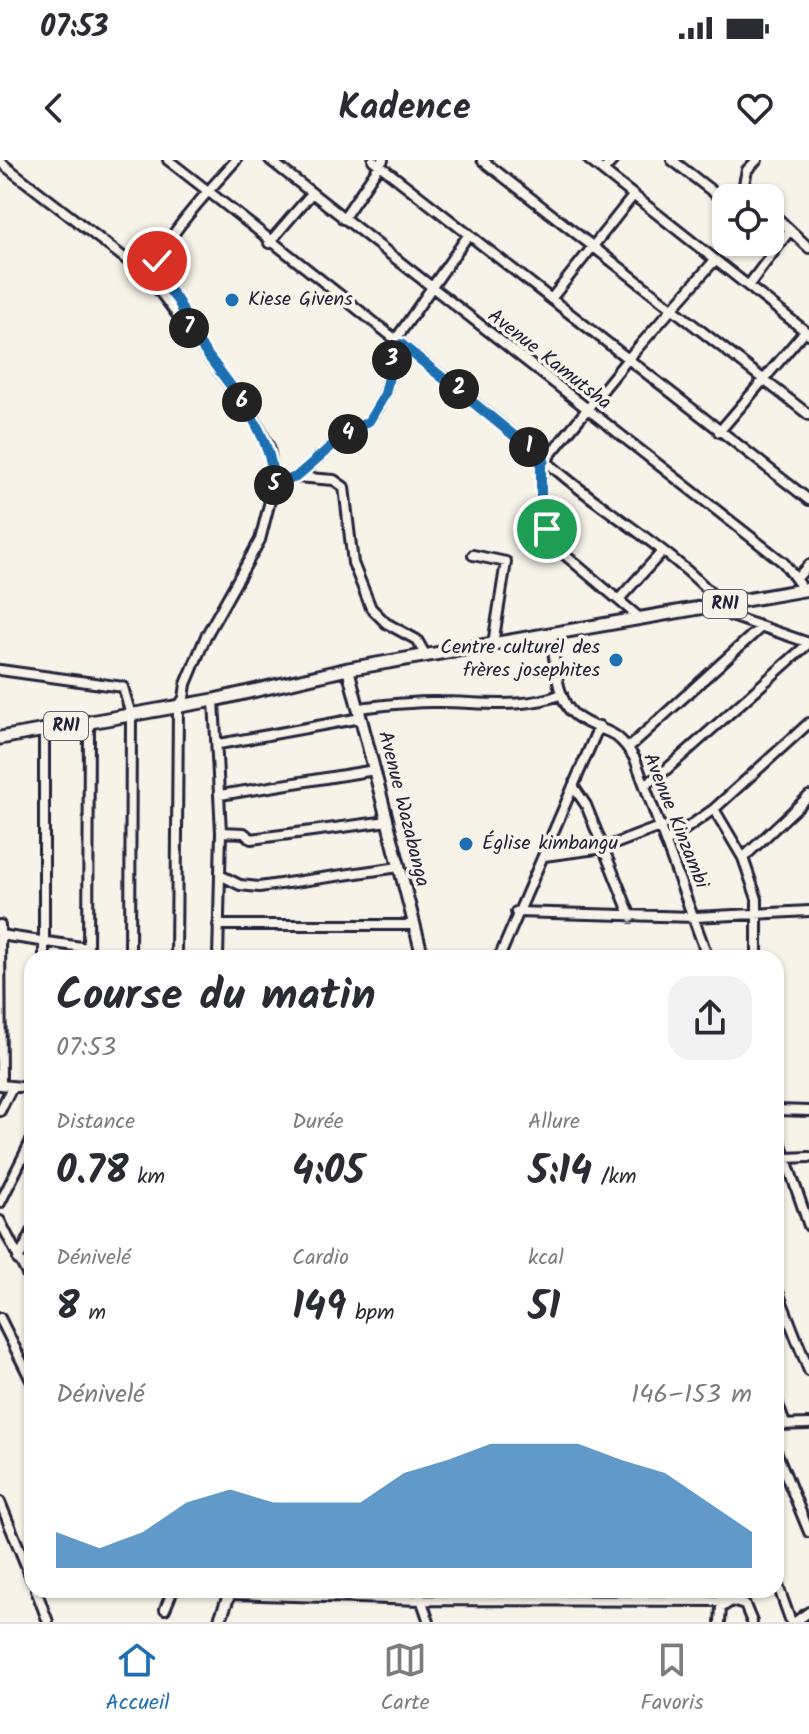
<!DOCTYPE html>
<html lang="fr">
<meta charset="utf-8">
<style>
body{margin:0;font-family:Kalam,sans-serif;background:#f2f2f3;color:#2b2b33;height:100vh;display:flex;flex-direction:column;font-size:30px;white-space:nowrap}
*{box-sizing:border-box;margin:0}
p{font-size:26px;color:#7c7c81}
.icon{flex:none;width:44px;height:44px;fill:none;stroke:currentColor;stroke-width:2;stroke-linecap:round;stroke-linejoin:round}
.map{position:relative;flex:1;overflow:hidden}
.sheet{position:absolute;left:24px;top:790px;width:760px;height:648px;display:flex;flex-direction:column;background:#fff;border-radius:24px;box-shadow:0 2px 6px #0004}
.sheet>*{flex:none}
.controls{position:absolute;left:712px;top:24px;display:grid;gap:16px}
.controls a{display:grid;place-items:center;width:72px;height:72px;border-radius:16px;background:#fff;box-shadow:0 2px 6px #0004;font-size:40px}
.pin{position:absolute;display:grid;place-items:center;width:68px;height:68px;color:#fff;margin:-34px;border:4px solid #fff;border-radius:50%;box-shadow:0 2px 8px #0007}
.km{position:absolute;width:40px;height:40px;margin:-20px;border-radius:50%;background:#222;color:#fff;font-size:22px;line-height:40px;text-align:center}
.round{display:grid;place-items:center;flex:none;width:84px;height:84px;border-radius:24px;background:#f2f2f3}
.head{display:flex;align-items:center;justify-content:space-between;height:136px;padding:0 32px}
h1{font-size:44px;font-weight:600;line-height:60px}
.stats{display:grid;grid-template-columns:repeat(3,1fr);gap:12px;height:136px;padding:8px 32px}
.stats div{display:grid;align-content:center}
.stats b{font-size:40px;font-weight:600}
.stats small{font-size:22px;font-weight:400}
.stats p{font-size:22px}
.chart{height:224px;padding:16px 32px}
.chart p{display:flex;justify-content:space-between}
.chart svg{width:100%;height:144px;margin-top:8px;fill:#1f6fb2;opacity:.7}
.status{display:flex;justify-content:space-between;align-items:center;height:56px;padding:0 40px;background:#fff;direction:ltr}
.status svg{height:22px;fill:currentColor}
header{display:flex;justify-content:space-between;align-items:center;height:104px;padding:0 32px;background:#fff;font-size:36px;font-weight:600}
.dock{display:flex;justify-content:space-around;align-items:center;height:112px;border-top:2px solid #e1e1e2;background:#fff;font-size:22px;color:#7c7c81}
.dock a{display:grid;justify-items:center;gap:4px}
.dock .active{color:#1f6fb2}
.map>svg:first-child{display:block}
</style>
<div class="status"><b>07:53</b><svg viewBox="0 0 49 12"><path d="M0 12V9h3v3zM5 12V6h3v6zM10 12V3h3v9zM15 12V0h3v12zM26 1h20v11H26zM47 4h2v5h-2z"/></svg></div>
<header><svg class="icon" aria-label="back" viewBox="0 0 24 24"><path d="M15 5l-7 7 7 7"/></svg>Kadence<svg class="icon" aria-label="heart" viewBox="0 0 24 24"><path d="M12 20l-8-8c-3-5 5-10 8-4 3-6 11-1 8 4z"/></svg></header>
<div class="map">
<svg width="809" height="1462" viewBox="0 0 809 1462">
<rect width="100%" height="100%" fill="#f7f3e8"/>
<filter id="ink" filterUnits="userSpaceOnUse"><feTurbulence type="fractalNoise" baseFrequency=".0125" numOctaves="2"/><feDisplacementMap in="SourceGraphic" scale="16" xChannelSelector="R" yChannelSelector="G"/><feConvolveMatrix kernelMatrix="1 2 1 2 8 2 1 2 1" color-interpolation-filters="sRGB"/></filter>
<g filter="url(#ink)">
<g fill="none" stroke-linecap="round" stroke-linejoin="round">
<g stroke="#22223b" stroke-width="14">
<path id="minor" d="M168,0C302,104 435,210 566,318C617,360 678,395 721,444
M270,0L784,403L804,430
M373,0L809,340
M482,0L809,255
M589,0L809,174
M672,0L726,42
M0,2L149,117L252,255L269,287L274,325L260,380L206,476L186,524L184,538L178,547L176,798
M603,11L613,0
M756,38L744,24L747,10L757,0
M770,51L809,88
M343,59L383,0
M269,83L312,33
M748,126L790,70
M551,139L633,36
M184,155C179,139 162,128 158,112C152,88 219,20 236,0
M396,179L469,74
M719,272L805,171
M296,317L334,320L344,327L353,403L371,448L386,463L417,480L426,496
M274,325L296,317L343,276L369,261L385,234L393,199L401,184
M473,395L506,402L493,484
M797,418L809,405
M620,438L661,393
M716,445L731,456L809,483
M641,459L552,384L541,359V306L627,200L715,100
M551,474C555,497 555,541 576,556C604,576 613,563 635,599L708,798
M0,510L123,527L131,555L130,798
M214,540L221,672L218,798
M358,548C385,545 412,541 439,542C480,542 523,550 562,534
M44,571V798
M219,584L361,558
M628,588L760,468
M645,624L659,616L809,483
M573,626L586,645L631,757
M220,635L375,610
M714,649L743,698L757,739V798
M221,672L244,673L251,679L388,661
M668,681L714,649L809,563
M544,696L604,688L662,666
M743,698L809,636
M220,715L240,725L259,727L399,707
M516,752L695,757L809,751
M0,765L1,925
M218,765H415
M0,775L88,788
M88,798L89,562
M499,798L599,566
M0,925L32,928
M776,950L809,951
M0,951L12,927
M776,970L809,1066
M786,998L809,997
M0,1043L32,979
M0,1061L32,1124
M18,1100L32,1072
M776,1127L809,1211
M0,1158L32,1222
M776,1239L785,1264
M776,1265L809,1264
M776,1291L809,1372
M0,1342L32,1420
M776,1420L791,1462
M36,1430L48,1462
M418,1430L429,1462
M229,1434L422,1440L731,1441L745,1445L752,1462
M165,1449L173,1430
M720,1462L721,1448L730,1442
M795,1462L809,1452"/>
</g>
<g stroke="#22223b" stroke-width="16">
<path id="major" d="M348,509L423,798
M219,1462L231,1430"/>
</g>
<g stroke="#22223b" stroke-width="17">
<path id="highway" d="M0,578L214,540L348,509L809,429"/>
</g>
<use href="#minor" stroke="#f7f3e8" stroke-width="8"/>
<use href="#major" stroke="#f7f3e8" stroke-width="10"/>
<use href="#highway" stroke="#f7f3e8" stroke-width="11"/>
</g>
</g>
<g fill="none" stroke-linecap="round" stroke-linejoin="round" filter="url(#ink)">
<g stroke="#fff" stroke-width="16">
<path id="route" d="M157,101C155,119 170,128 179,143C185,154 187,166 194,176C226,224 271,264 274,325L296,317L343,276L369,261L385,234L393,199L401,184L544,300L541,306V359L547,369"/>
</g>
<use href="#route" stroke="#1f6fb2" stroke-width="10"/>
</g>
<g fill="#1f6fb2" stroke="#f7f3e8" stroke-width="3">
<circle cx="232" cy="140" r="8"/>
<circle cx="616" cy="500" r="8"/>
<circle cx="466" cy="684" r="8"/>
</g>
<g text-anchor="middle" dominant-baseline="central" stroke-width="7" stroke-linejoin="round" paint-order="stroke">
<g fill="#f7f3e8" stroke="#62616f" stroke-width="2">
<rect x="703" y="430" width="44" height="28" rx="6"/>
<rect x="44" y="552" width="44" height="28" rx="6"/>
</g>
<g font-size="18" font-weight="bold" fill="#22223b">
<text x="725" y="444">RN1</text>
<text x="66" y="566">RN1</text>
</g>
<g font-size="20" fill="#22223b" stroke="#f7f3e8" text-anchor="start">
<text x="248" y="140">Kiese Givens</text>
<text x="600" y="488" text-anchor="end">Centre culturel des<tspan x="600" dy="23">frères josephites</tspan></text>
<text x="482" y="684">Église kimbangu</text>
</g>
<g font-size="20" fill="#22223b" stroke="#f7f3e8">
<text transform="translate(549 200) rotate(38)">Avenue Kamutsha</text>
<text transform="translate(403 649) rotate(76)">Avenue Wazabanga</text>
<text transform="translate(675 661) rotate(68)">Avenue Kinzambi</text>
</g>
</g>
</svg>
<div class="controls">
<a><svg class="icon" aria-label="locate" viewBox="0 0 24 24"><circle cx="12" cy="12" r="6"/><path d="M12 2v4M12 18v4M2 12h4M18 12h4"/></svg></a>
</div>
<div class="pin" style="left:547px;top:369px;background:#1e9e55"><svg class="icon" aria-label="arrive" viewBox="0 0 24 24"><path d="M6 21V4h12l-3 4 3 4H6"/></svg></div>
<div class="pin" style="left:157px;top:101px;background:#d93025"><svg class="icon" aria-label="check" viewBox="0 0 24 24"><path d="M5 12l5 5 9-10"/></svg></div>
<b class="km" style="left:529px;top:287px">1</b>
<b class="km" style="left:459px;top:229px">2</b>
<b class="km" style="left:392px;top:200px">3</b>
<b class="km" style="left:348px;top:274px">4</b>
<b class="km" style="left:274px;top:325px">5</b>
<b class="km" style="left:242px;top:242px">6</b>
<b class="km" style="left:189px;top:168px">7</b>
<section class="sheet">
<div class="head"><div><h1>Course du matin</h1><p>07:53</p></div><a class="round"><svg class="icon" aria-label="share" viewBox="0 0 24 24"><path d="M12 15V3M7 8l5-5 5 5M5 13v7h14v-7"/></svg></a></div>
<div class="stats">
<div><p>Distance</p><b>0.78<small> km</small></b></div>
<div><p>Durée</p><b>4:05</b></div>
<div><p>Allure</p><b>5:14<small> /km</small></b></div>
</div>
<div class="stats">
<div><p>Dénivelé</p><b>8<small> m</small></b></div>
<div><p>Cardio</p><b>149<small> bpm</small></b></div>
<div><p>kcal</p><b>51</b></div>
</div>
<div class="chart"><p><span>Dénivelé</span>146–153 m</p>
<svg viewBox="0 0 160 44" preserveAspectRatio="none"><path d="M0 44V33L10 38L20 33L30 24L40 20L50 24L60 24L70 24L80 15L90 11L100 6L110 6L120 6L130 11L140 15L150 24L160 33V44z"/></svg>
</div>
</section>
</div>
<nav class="dock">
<a class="active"><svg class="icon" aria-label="home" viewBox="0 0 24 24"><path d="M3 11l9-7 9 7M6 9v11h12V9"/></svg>Accueil</a>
<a><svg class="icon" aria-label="map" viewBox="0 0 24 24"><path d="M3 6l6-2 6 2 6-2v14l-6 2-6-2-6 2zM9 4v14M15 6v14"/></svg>Carte</a>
<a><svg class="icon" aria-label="saved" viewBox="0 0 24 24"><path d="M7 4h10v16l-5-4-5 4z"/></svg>Favoris</a>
</nav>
